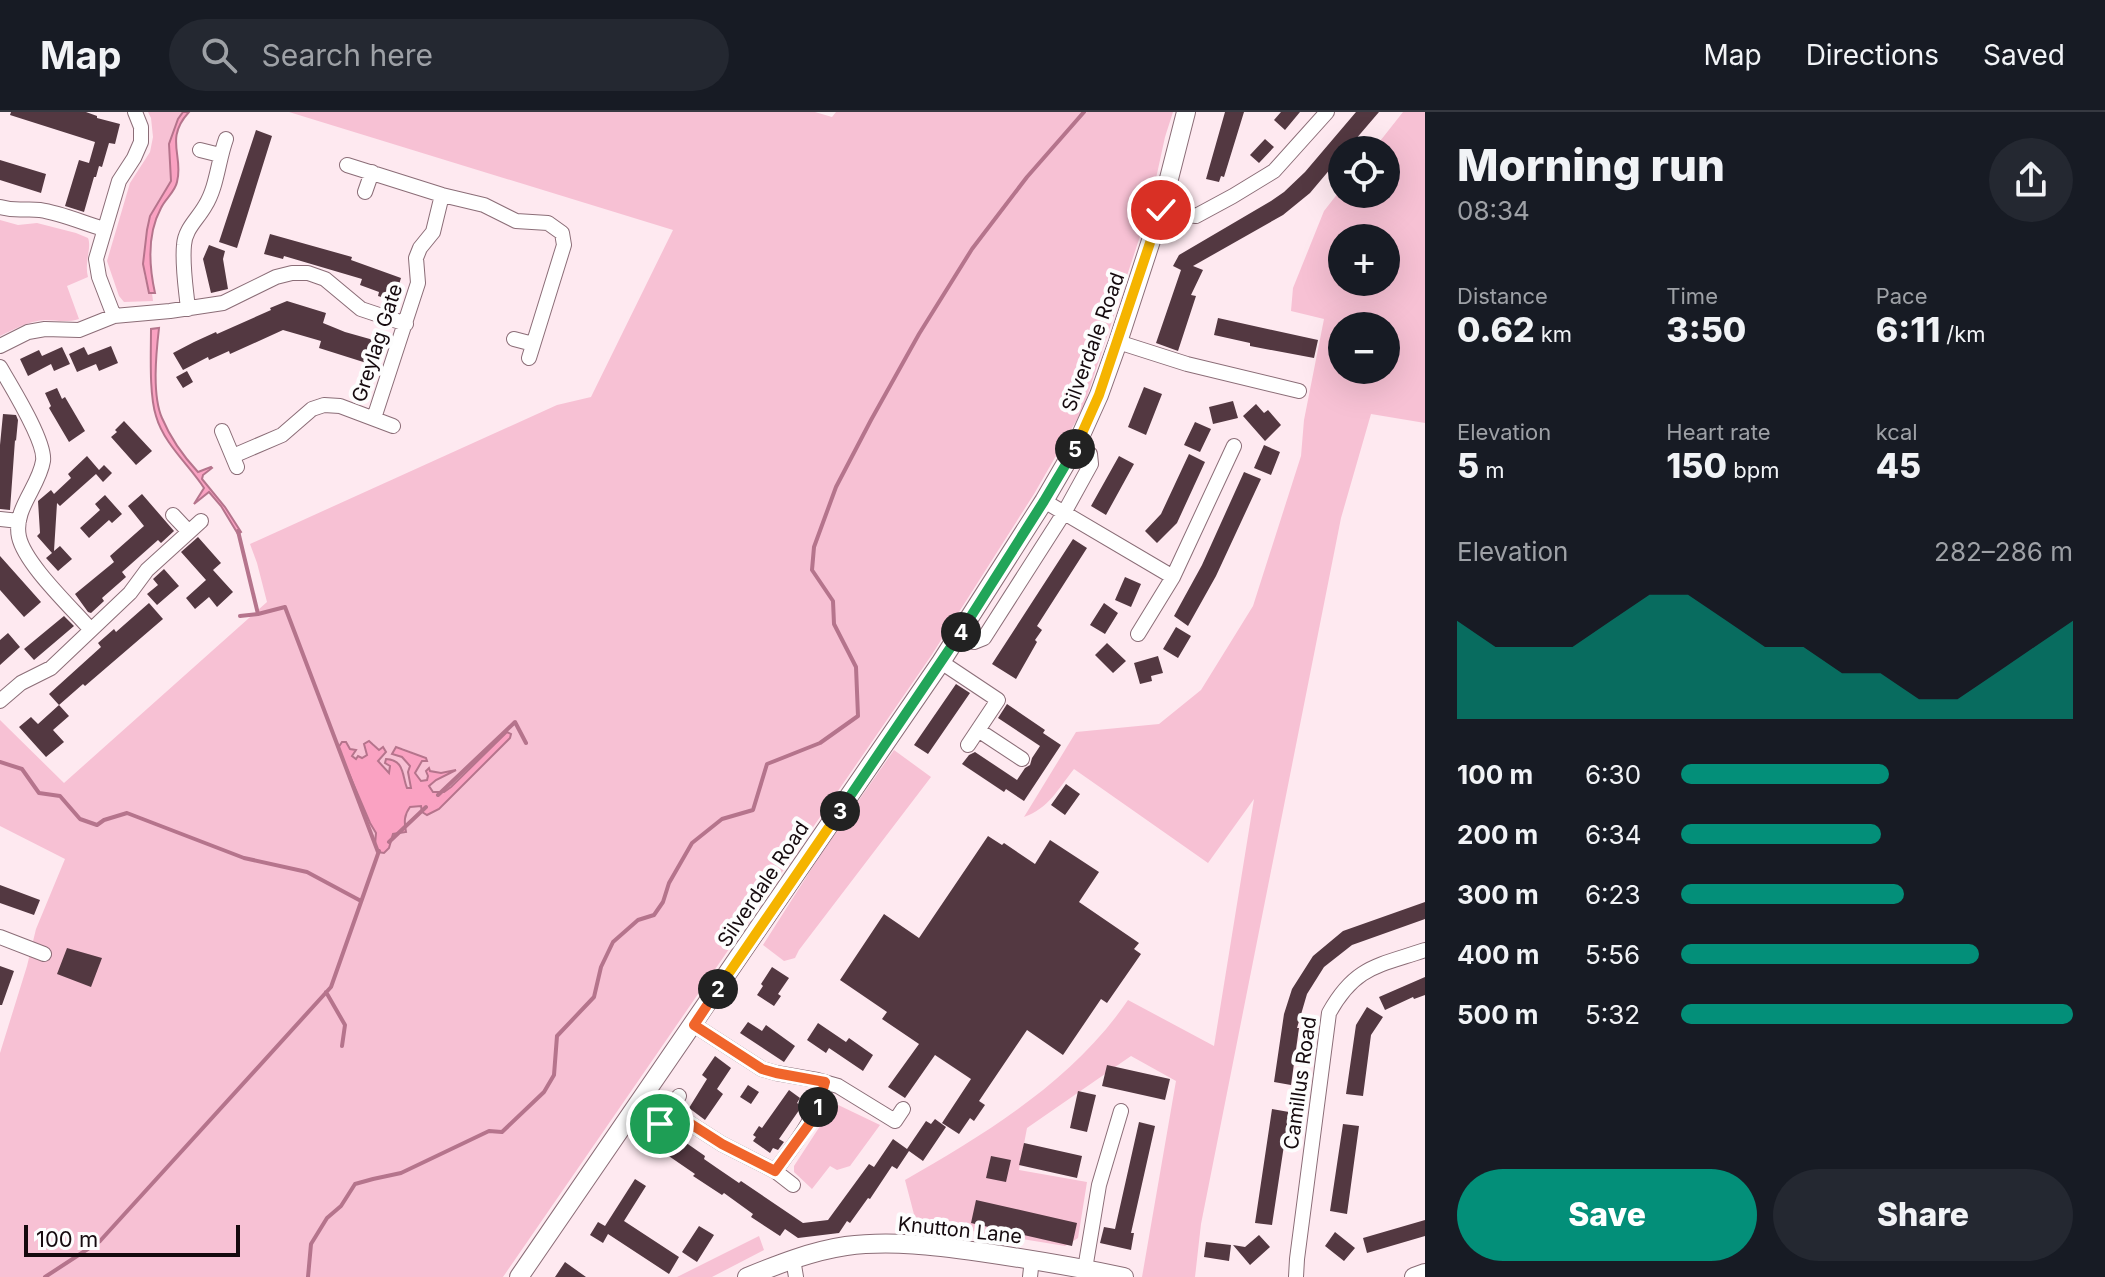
<!DOCTYPE html>
<meta charset="utf-8">
<style>
body{margin:0;font-family:Inter,sans-serif;background:#242831;color:#f1f3f6;height:100vh;display:flex;flex-direction:column;font-size:30px;white-space:nowrap}
*{box-sizing:border-box;margin:0}
p{font-size:26px;color:#9ea1a6}
.icon{flex:none;width:44px;height:44px;fill:none;stroke:currentColor;stroke-width:2;stroke-linecap:round;stroke-linejoin:round}
.map{position:relative;flex:1;overflow:hidden}
.drawer{display:flex;flex-direction:column;background:#171b24;width:680px}
.drawer>*{flex:none}
.fabs{position:absolute;left:1328px;top:24px;display:grid;gap:16px}
.fabs a{display:grid;place-items:center;width:72px;height:72px;border-radius:50%;background:#171b24;box-shadow:0 8px 32px #0002;font-size:40px}
.scale{position:absolute;left:24px;bottom:20px;width:216px;box-sizing:border-box;padding-left:8px;border:4px solid #150a0e;border-top:0;font-size:22px;line-height:28px;white-space:nowrap;color:#150a0e;-webkit-text-stroke:6px #fdfdfd;paint-order:stroke}
.pin{position:absolute;display:grid;place-items:center;width:68px;height:68px;color:#fff;margin:-34px;border:4px solid #fff;border-radius:50%;box-shadow:0 2px 8px #0007}
.km{position:absolute;width:40px;height:40px;margin:-20px;border-radius:50%;background:#222;color:#fff;font-size:22px;line-height:40px;text-align:center}
.round{display:grid;place-items:center;flex:none;width:84px;height:84px;border-radius:42px;background:#242831}
.overview{display:flex;align-items:center;justify-content:space-between;height:136px;padding:0 32px}
h1{font-size:44px;font-weight:800;line-height:60px}
.metrics{display:grid;grid-template-columns:repeat(3,1fr);gap:12px;height:136px;padding:8px 32px}
.metrics div{display:grid;align-content:center}
.metrics b{font-size:34px;font-weight:800}
.metrics small{font-size:22px;font-weight:400}
.metrics p{font-size:22px}
.chart{height:224px;padding:16px 32px}
.chart p{display:flex;justify-content:space-between}
.chart svg{width:100%;height:144px;margin-top:8px;fill:#038f79;opacity:.7}
.cta{display:flex;gap:16px;margin-top:auto;padding:16px 32px}
.cta a{flex:1;height:92px;border-radius:48px;background:#038f79;color:#fff;font-size:32px;font-weight:800;line-height:92px;text-align:center}
.cta a+a{background:#242831;color:#f1f3f6}
ul{padding:0 32px;list-style:none;font-size:26px}
li{display:grid;grid-template-columns:128px 96px 1fr;align-items:center;height:60px}
li i{height:20px;border-radius:10px;background:#038f79}
header{display:flex;align-items:center;gap:48px;box-sizing:border-box;height:112px;padding:0 40px;background:#171b24;border-bottom:2px solid #363941}
header strong{font-size:38px}
nav{display:flex;gap:44px;margin-inline-start:auto;font-size:28px}
.search{width:560px;height:72px;background:#242831;display:flex;align-items:center;gap:20px;box-sizing:border-box;padding:0 28px;border-radius:44px;color:#9ea1a6;font-size:30px}
main{display:flex;flex:1;min-height:0}
.map>svg:first-child{display:block}
</style>
<header>
<strong>Map</strong>
<div class="search"><svg class="icon" aria-label="search" viewBox="0 0 24 24"><circle cx="10" cy="10" r="6"/><path d="M15 15l6 6"/></svg>Search here</div>
<nav><a>Map</a><a>Directions</a><a>Saved</a></nav>
</header>
<main>
<div class="map">
<svg width="1425" height="1165" viewBox="0 0 1425 1165">
<rect width="100%" height="100%" fill="#fee9f0"/>
<path fill="#f7c1d4" fill-rule="evenodd" d="M148,0H183L178,7L169,32L171,69L150,104L144,162L149,181H152L153,189L124,190L119,184L107,149L130,71L150,40L153,25L151,6Z
M289,0H815L832,5L836,0H1173L1165,25L1150,94L1083,297L1034,382L931,544L503,1165H0V941L27,854L36,817L65,747L0,714V608L64,671L267,490L257,451L250,432L557,293L591,285L673,118ZM507,621L510,626L422,700L421,694L410,695C404,703 404,710 406,720L393,722L391,728L375,733L377,721L370,711L338,636L346,630L352,644L357,648L367,643L373,631L381,643L378,649L388,661L390,654L402,655L407,676H411L410,654L402,645V636L426,646L422,649L414,661L421,669L427,668L430,659L441,661L452,660L436,668L428,675L433,680H444Z
M1403,0H1425V311L1371,302L1341,406L1201,1112L1195,1165H1142L1176,969L1131,944L1027,1016L1019,1058L1087,1070L1078,1126L1065,1134L916,1110L905,1068C987,1021 1074,968 1128,888L1214,934L1254,687L1208,751L1074,657C1058,677 1049,696 1024,705L1076,620L1159,612L1201,578L1253,494L1301,344L1304,308L1324,207L1291,199L1293,176L1324,99L1342,76V82H1386V38H1373ZM1342,126H1386V170H1342ZM1342,214H1386V258H1342Z
M0,108L18,113L37,111L76,121L88,126C92,136 84,150 88,165L67,174L79,207C67,211 56,208 45,208C28,209 15,217 0,224Z
M894,638L931,665L799,838L795,846L784,849L763,833L819,745Z
M832,990L880,1013L850,1054L837,1058L830,1054L812,1077L794,1060V1054L822,1011Z
M759,1124L764,1138L712,1165H677Z"/>
<path fill="#faa2c2" stroke="#b5748c" stroke-width="2" d="M183,0H189C164,27 184,44 177,70C175,80 165,87 161,96C147,122 149,154 155,181H149L143,152L147,118L150,104L171,69L169,32L178,7Z
M159,216C156,242 152,283 162,306C170,325 184,345 198,360L211,355L212,356L203,363L202,367L225,395L241,420L238,422L221,394L209,380L194,392L204,376C189,353 164,332 156,304C149,282 151,242 151,217Z
M507,620L511,622L510,626L439,697L427,703L422,700L421,694L410,695C404,703 404,710 406,720L393,722L389,736L384,741L378,740L375,733L376,721L370,711L338,636L342,630H346L350,637L356,638L352,644L356,647L358,644L362,646L367,643L364,632L369,629L379,638L383,635L386,640L378,649L389,661L390,654L385,651L386,647C405,648 402,664 407,676H411L408,660L410,654L402,645L392,642L396,635L426,646L427,649H422L415,661L421,669L427,668L428,664L426,659L429,656L430,659L441,661L456,658L436,668L429,674L433,680H444L451,675Z"/>
<g fill="none" stroke-linecap="round" stroke-linejoin="round">
<path stroke="#b5748c" stroke-width="4" d="M238,419L258,502
M240,504L258,502L285,495L378,740
M0,650L22,657L39,681L60,684L80,707L97,713L104,708L127,701L244,746L307,760L361,789
M438,683L515,610L526,631
M389,730L426,695
M326,880L345,913L342,934
M45,1165L100,1129L331,875L379,739
M308,1165L311,1132L327,1106L341,1094L355,1072L373,1067L401,1061L489,1019L502,1020L544,980L554,963L557,924L594,885L601,855L613,830L638,808L654,803L663,790L669,771L692,731L722,707L753,698L767,652L820,631L858,604L856,555L834,512L833,489L812,458L814,435L836,375L871,308L919,222L972,137L1027,65L1084,0"/>
</g>
<path fill="#533841" d="M11,0H86L97,4V6L120,12L115,32L109,31L102,55L99,54L96,65H94L84,100L65,94L79,48L89,51L95,30L10,3Z
M1225,0H1244L1224,65L1221,64L1219,70L1206,67Z
M1281,0H1300L1285,18L1274,8Z
M1356,0H1379L1349,35L1346,38H1342V43L1310,81L1283,103L1193,154L1203,158L1191,183L1196,184L1178,239L1156,231L1181,158L1173,154L1179,143L1271,89L1284,80L1305,60Z
M256,18L272,24L237,136L219,130Z
M1265,27L1274,35L1259,51L1250,43Z
M0,48L46,62L41,81L0,68Z
M270,122L352,145L351,148L401,166L394,189L378,184L379,180L360,173L362,167L284,144L283,147L264,142Z
M209,133L225,139L223,147L228,177L211,181L203,147Z
M287,189L326,201L323,211L345,220L384,231L376,254L319,236L321,229L283,218L230,242L229,239L209,248L208,245L183,258L173,241L194,230L216,220L217,222L271,198L270,196Z
M1218,206L1318,228L1314,246L1250,234V231L1214,223Z
M111,234L118,251L99,259L96,252L77,260L69,242L84,235L88,243Z
M62,235L70,252L54,259L51,252L28,264L20,247L39,238L42,244Z
M187,259L193,270L183,276L176,265Z
M1144,275L1162,282L1146,323L1128,315Z
M57,276L62,287L65,285L85,319L69,330L49,296L51,294L45,281Z
M1233,289L1238,306L1213,312L1209,295Z
M1256,292L1264,301L1268,298L1281,313L1265,329L1243,304Z
M3,302L16,303L18,308L16,329L15,328L10,398L0,397V333Z
M124,309L152,339L136,353L111,325L117,320L115,318Z
M1195,310L1211,317L1200,340L1184,333Z
M1264,333L1280,340L1271,363L1254,356Z
M1189,342L1205,350L1177,411L1157,431L1145,419L1161,402Z
M87,344L99,358L104,353L112,361L103,370L96,362L60,394L57,391L54,439L60,434L72,447L58,459L46,446L52,441L37,424L40,421L38,389L51,378L54,382L71,366L68,362Z
M1119,344L1134,352L1106,403L1091,394Z
M1244,360L1261,367L1216,464L1188,514L1174,504L1202,453Z
M142,382L174,419L161,431L158,428L122,460L126,465L102,486L104,489L91,501L88,500L75,482L114,450L110,444L144,414L128,394Z
M105,383L122,402L112,411L109,408L89,426L80,416L100,398L95,392Z
M198,425L221,451L213,458L233,480L217,495L209,485L195,497L186,486L206,468L181,440Z
M1073,427L1087,436L1037,514L1042,518L1035,528L1037,530L1016,567L992,552Z
M0,444L41,490L24,505L0,478Z
M164,457L179,474L157,493L147,482L158,473L153,467Z
M1125,465L1141,472L1131,495L1115,488Z
M149,491L163,507L85,574L83,572L59,593L49,582L101,535L98,531L114,517L116,520Z
M1104,491L1118,501L1105,522L1090,513Z
M64,504L74,514L34,548L24,537Z
M1176,515L1191,524L1178,546L1163,537Z
M8,521L20,535L0,553V528Z
M1107,531L1126,549L1113,561L1095,543Z
M1158,544L1163,561L1151,564L1152,569L1140,572L1134,551Z
M956,572L970,581L928,642L914,633Z
M1007,592L1045,618L1043,621L1061,633L1024,689L1006,677L1004,680L962,652L969,643L975,640L1017,668L1025,656L1030,653L1032,646L1040,634L998,606Z
M59,593L69,604L53,618L64,630L46,645L19,615L31,605L38,612Z
M1066,672L1080,682L1065,703L1051,693Z
M988,724L1002,733L1004,731L1035,752L1050,728L1099,760L1079,790L1139,831L1134,837L1141,842L1107,891L1101,887L1063,943L1027,918L979,989L985,993L974,1009L970,1006L959,1022L942,1011L971,967L935,943L905,986L888,975L919,932L882,907L887,900L840,868L884,802L919,826Z
M0,773L40,788L34,803L0,791Z
M1425,790V807L1352,833L1324,855L1307,882L1297,916H1299L1291,973L1274,970L1284,902L1292,877L1313,844L1343,819Z
M67,836L102,846L91,875L57,862Z
M0,854L14,859L2,893H0Z
M772,855L789,866L778,882L781,884L774,894L757,883L763,874L761,872Z
M1425,865V883L1414,887L1413,885L1385,898L1379,885Z
M1367,895L1383,905L1371,923L1363,984L1346,982L1356,913Z
M748,910L762,919L766,913L795,934L784,950L740,921Z
M818,911L846,930L849,926L873,943L863,959L829,936L826,941L807,928Z
M715,944L731,956L717,977L723,982L705,1008L689,996L707,967L702,963Z
M1107,953L1170,967L1165,988L1102,974Z
M748,973L759,980L751,992L740,985Z
M789,978L800,986L797,991L802,994L779,1027L784,1030L778,1038L773,1036L770,1041L753,1029L756,1025L753,1023L759,1014L762,1016Z
M1078,979L1096,983L1087,1020L1070,1016Z
M1272,997L1289,1000L1272,1113L1255,1111Z
M935,1007L946,1015L923,1049L909,1039L897,1057L892,1054L870,1087L868,1086L850,1111L847,1109L839,1121L798,1126L785,1117L780,1124L751,1105L753,1102L724,1081L722,1083L693,1064L695,1062L660,1038L672,1021L705,1044L704,1047L717,1056L739,1071L741,1069L803,1111L828,1108L869,1052L874,1055L893,1027L907,1037L926,1009L931,1012Z
M1139,1010L1155,1014L1131,1121H1134L1131,1138L1100,1131L1104,1115L1115,1117Z
M1343,1012L1359,1014L1347,1102L1330,1099Z
M1024,1031L1082,1044L1077,1066L1019,1053Z
M991,1044L1011,1048L1006,1070L986,1066Z
M635,1067L646,1074L624,1109L679,1145L669,1162L608,1122L603,1131L590,1123L598,1110L605,1114Z
M976,1088L1077,1111L1072,1134L971,1111Z
M1425,1108V1124L1367,1141L1363,1126Z
M699,1114L714,1123L697,1150L682,1140Z
M1335,1120L1355,1136L1344,1149L1325,1134Z
M1259,1123L1270,1135L1250,1153L1233,1133L1245,1135Z
M1206,1130L1231,1133L1229,1149L1204,1145Z
M565,1150L586,1165H555Z"/>
<g fill="none" stroke-linecap="round" stroke-linejoin="round">
<g stroke="#8b6d77" stroke-width="16">
<path id="street" d="M200,38L220,43
M347,53L442,83L484,93L516,109L548,111L562,121L564,133L529,246
M365,80L372,60
M0,95C17,100 24,96 40,98C61,101 83,111 104,117
M1161,98L1181,102L1196,104L1233,84L1274,59L1327,0
M188,197C186,176 182,154 184,133C185,117 197,108 205,94C217,75 218,49 226,27
M114,204L99,165L96,147L119,69L134,46L141,30V15L135,0
M514,227L533,232
M1118,230L1187,252L1299,279
M0,234L28,220L45,217L79,218L114,204L170,199L223,191L276,165L292,161H308L325,167L361,197L406,212
M0,255C11,274 46,330 43,349C39,375 13,397 19,425C25,452 71,495 90,517
M374,306L418,171L416,146L420,136L433,120L442,83
M222,319L237,355
M233,344L282,323L312,297L324,293L340,294L393,314
M1044,389L1173,465
M173,403L189,420
M0,407L19,409
M960,521L974,530L984,526L1064,401L1091,352L1090,342L1076,334
M1138,522L1173,465L1234,334
M941,550L998,588L968,633
M0,589L21,571L51,556L130,481L147,458L201,409
M978,618L1022,647
M0,825L44,842
M694,913L762,957L776,961L817,968L838,974L895,1009L903,997
M669,998L722,1032L775,1059L793,1073
M660,1012L679,984
M775,1059C797,1029 816,1006 825,970
M793,1147L796,1165
M1085,1157L1099,1073L1121,999
M1030,1165L1032,1147
M1296,1165L1297,1147L1329,901C1355,854 1378,854 1425,838"/>
</g>
<g stroke="#8b6d77" stroke-width="20">
<path id="secondary" d="M519,1165L941,550L1044,389L1076,334L1099,283L1118,230L1161,98L1186,0
M747,1165C779,1152 812,1139 846,1134C891,1128 936,1134 980,1140C1028,1147 1076,1155 1124,1165
M1414,1165L1425,1161"/>
</g>
<use href="#street" stroke="#fff" stroke-width="14"/>
<use href="#secondary" stroke="#fff" stroke-width="18"/>
</g>
<g fill="none" stroke-linecap="round" stroke-linejoin="round">
<g stroke="#fff" stroke-width="16">
<path id="split-1" d="M660,1012L669,998L722,1032L775,1059L810,1011L818,995"/>
</g>
<g stroke="#fff" stroke-width="16">
<path id="split-2" d="M718,877L694,913L762,957L776,961L825,970L818,995"/>
</g>
<g stroke="#fff" stroke-width="16">
<path id="split-3" d="M718,877L840,699"/>
</g>
<g stroke="#fff" stroke-width="16">
<path id="split-4" d="M840,699L961,520"/>
</g>
<g stroke="#fff" stroke-width="16">
<path id="split-5" d="M961,520L1044,389L1075,337"/>
</g>
<g stroke="#fff" stroke-width="16">
<path id="split-6" d="M1075,337L1099,283L1161,98"/>
</g>
<use href="#split-1" stroke="#f0652b" stroke-width="10"/>
<use href="#split-2" stroke="#f0652b" stroke-width="10"/>
<use href="#split-3" stroke="#f5b400" stroke-width="10"/>
<use href="#split-4" stroke="#22a559" stroke-width="10"/>
<use href="#split-5" stroke="#22a559" stroke-width="10"/>
<use href="#split-6" stroke="#f5b400" stroke-width="10"/>
</g>
<g text-anchor="middle" dominant-baseline="central" stroke-width="8" stroke-linejoin="round" paint-order="stroke">
<g font-size="20" fill="#150a0e" stroke="#fdfdfd">
<text transform="translate(1093 230) rotate(-70)">Silverdale Road</text>
<text transform="translate(377 231) rotate(-72)">Greylag Gate</text>
<text transform="translate(763 772) rotate(-56)">Silverdale Road</text>
<text transform="translate(1300 971) rotate(-82)">Camillus Road</text>
<text transform="translate(960 1118) rotate(6)">Knutton Lane</text>
</g>
</g>
</svg>
<div class="fabs">
<a><svg class="icon" aria-label="locate" viewBox="0 0 24 24"><circle cx="12" cy="12" r="6"/><path d="M12 2v4M12 18v4M2 12h4M18 12h4"/></svg></a>
<a>+</a>
<a>−</a>
</div>
<div class="scale">100 m</div>
<div class="pin" style="left:660px;top:1012px;background:#1e9e55"><svg class="icon" aria-label="arrive" viewBox="0 0 24 24"><path d="M6 21V4h12l-3 4 3 4H6"/></svg></div>
<div class="pin" style="left:1161px;top:98px;background:#d93025"><svg class="icon" aria-label="check" viewBox="0 0 24 24"><path d="M5 12l5 5 9-10"/></svg></div>
<b class="km" style="left:818px;top:995px">1</b>
<b class="km" style="left:718px;top:877px">2</b>
<b class="km" style="left:840px;top:699px">3</b>
<b class="km" style="left:961px;top:520px">4</b>
<b class="km" style="left:1075px;top:337px">5</b>
</div>
<section class="drawer">
<div class="overview"><div><h1>Morning run</h1><p>08:34</p></div><a class="round"><svg class="icon" aria-label="share" viewBox="0 0 24 24"><path d="M12 15V3M7 8l5-5 5 5M5 13v7h14v-7"/></svg></a></div>
<div class="metrics">
<div><p>Distance</p><b>0.62<small> km</small></b></div>
<div><p>Time</p><b>3:50</b></div>
<div><p>Pace</p><b>6:11<small> /km</small></b></div>
</div>
<div class="metrics">
<div><p>Elevation</p><b>5<small> m</small></b></div>
<div><p>Heart rate</p><b>150<small> bpm</small></b></div>
<div><p>kcal</p><b>45</b></div>
</div>
<div class="chart"><p><span>Elevation</span>282–286 m</p>
<svg viewBox="0 0 160 44" preserveAspectRatio="none"><path d="M0 44V14L10 22L20 22L30 22L40 14L50 6L60 6L70 14L80 22L90 22L100 30L110 30L120 38L130 38L140 30L150 22L160 14V44z"/></svg>
</div>
<ul>
<li><b>100 m</b>6:30<i style="width:53%"></i></li>
<li><b>200 m</b>6:34<i style="width:51%"></i></li>
<li><b>300 m</b>6:23<i style="width:57%"></i></li>
<li><b>400 m</b>5:56<i style="width:76%"></i></li>
<li><b>500 m</b>5:32<i style="width:100%"></i></li>
</ul>
<div class="cta"><a>Save</a><a>Share</a></div>
</section>
</main>
